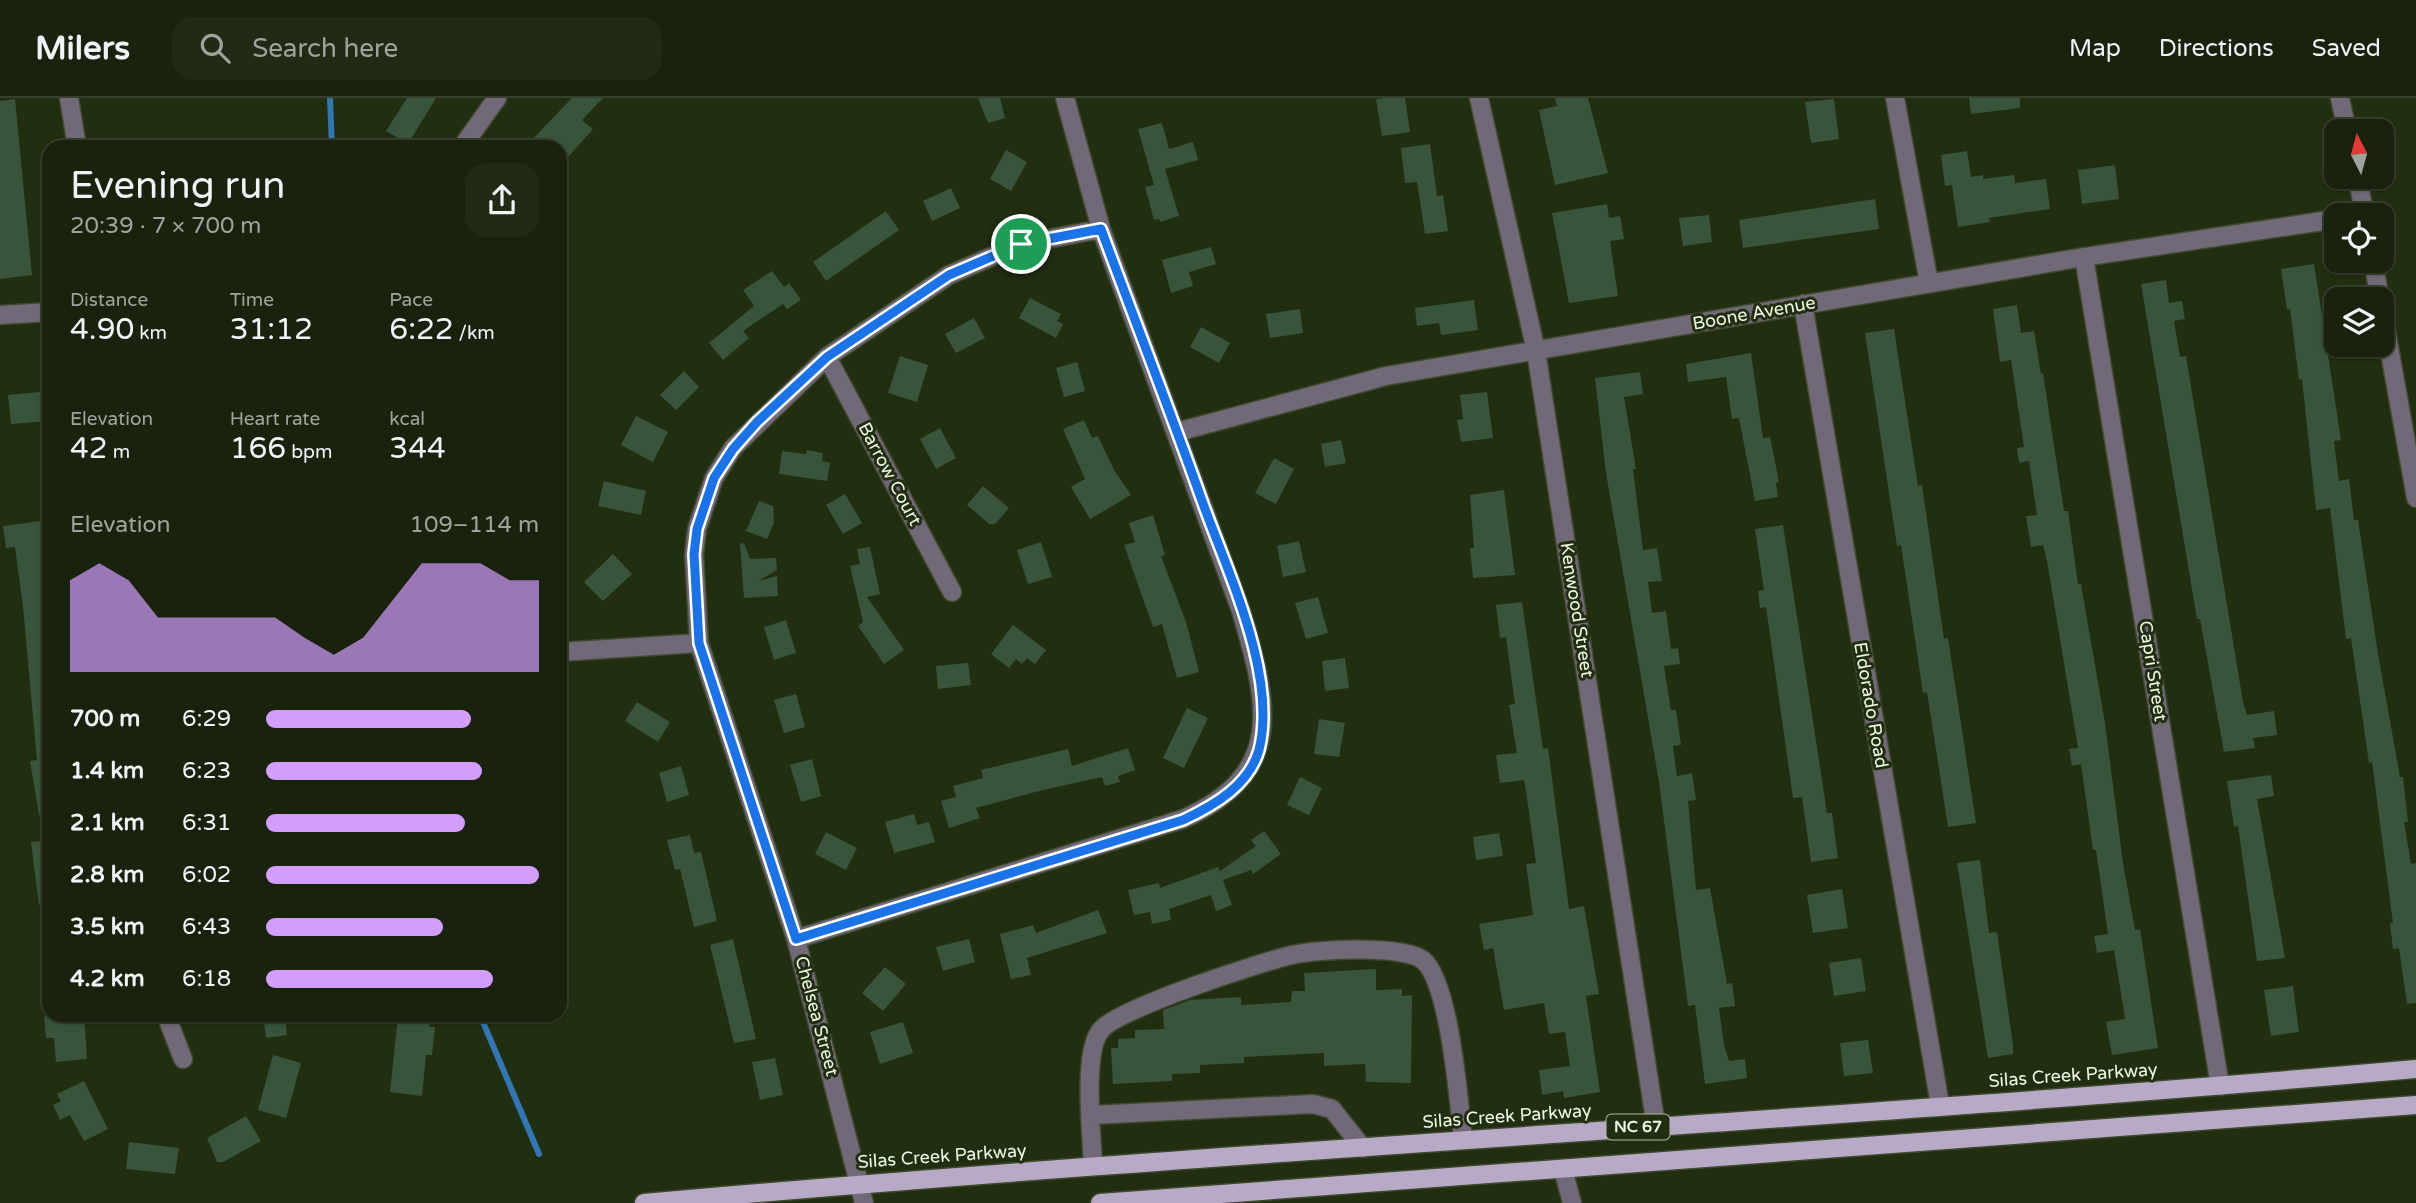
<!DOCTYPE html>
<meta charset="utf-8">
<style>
body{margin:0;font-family:"Varela Round",sans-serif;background:#222a15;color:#f1f3f6;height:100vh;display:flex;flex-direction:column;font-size:26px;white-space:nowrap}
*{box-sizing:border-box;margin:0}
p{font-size:23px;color:#9fa49d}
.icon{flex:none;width:38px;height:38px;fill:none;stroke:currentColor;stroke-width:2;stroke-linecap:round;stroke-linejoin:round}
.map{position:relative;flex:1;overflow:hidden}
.details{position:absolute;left:42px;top:42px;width:525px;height:882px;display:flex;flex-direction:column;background:#19220c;border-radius:21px;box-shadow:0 2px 5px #0004,0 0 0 2px #373f2d}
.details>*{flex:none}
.needle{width:46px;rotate:354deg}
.buttons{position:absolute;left:2324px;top:21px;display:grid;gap:14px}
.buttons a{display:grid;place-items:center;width:70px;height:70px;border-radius:14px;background:#19220c;box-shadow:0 2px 5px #0004,0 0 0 2px #373f2d;font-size:35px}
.pin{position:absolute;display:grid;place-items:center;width:60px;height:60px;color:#fff;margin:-30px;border:4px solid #fff;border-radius:50%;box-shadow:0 2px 7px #0007}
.round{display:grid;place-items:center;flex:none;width:74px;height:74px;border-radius:21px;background:#222a15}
.headline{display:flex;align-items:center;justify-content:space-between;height:119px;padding:0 28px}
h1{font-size:38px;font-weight:600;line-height:52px}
.stats{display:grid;grid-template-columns:repeat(3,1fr);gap:10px;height:119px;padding:7px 28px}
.stats div{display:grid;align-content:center}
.stats b{font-size:30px;font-weight:600}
.stats small{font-size:19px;font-weight:400}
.stats p{font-size:19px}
.chart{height:196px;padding:14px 28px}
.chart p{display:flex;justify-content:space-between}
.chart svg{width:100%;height:126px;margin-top:7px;fill:#d29dfd;opacity:.7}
ul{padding:0 28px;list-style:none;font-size:23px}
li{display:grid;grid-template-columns:112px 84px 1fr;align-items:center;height:52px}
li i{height:18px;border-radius:9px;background:#d29dfd}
header{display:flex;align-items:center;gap:42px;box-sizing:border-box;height:98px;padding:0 35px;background:#19220c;border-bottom:2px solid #373f2d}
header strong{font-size:33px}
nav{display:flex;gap:38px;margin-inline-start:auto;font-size:24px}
.search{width:490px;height:63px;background:#222a15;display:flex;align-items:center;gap:18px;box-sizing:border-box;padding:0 24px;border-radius:21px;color:#9fa49d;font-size:26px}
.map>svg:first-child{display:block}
</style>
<header>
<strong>Milers</strong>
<div class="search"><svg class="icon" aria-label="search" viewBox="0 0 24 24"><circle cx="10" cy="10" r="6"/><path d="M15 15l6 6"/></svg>Search here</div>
<nav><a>Map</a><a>Directions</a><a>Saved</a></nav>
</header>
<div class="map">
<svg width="2416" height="1105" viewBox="0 0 2416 1105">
<rect width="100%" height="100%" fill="#212e10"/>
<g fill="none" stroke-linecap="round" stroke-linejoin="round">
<path stroke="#3276b3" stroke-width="6" d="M330,0L332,49
M480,917L539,1056"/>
</g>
<path fill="#38553c" d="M407,0H436L408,46L386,33Z
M572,0H603L582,22L593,31L560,68V49H525Z
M978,0H1000L1005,20L988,25Z
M1385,0H1405L1410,34L1382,38L1376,1Z
M1555,0H1588L1608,75L1555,87L1539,12L1557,8Z
M1969,0H2020V10L1971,16Z
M15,1L32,177L0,181V3Z
M1834,1L1839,41L1811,45L1805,4Z
M1162,25L1169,51L1193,44L1198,62L1165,71L1179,118L1160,124L1159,121L1154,122L1145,89L1154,87L1138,31Z
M1430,46L1437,98L1443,97L1448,133L1425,136L1417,84L1405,85L1401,50Z
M1006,52L1027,64L1011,93L990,81Z
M1967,53L1971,79L1983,77V81L2014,77L2015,85L2046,81L2050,111L1989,120L1990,124L1958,129L1952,87L1945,88L1941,57Z
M2115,67L2119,101L2082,106L2078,72Z
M951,90L960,110L932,123L923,103Z
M1875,101L1879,131L1743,150L1739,122Z
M1607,106L1609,120L1620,118L1624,141L1610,143L1618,198L1569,205L1552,115Z
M886,113L899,132L826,183L813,164Z
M1709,117L1712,144L1683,148L1679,120Z
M1211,149L1216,166L1189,174L1193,188L1171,195L1162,162Z
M2314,166L2341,342L2334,343L2339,383L2349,381L2354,422H2358L2378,556L2400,679H2403L2408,724H2404L2411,766L2416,765V905L2407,906L2399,850L2393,851L2390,825H2393L2372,664L2369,665L2351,540L2346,541L2330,410L2316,412L2302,281L2299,282L2290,211L2287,212L2281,171Z
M772,173L784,189L789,185L801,202L787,211L783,206L743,233L749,240L723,262L709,245L754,208L743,192Z
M2166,182L2169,205L2182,203L2185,221L2174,223L2180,259L2186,258L2243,604L2247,617L2274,613L2277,637L2253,640L2255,650L2224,654L2200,521H2197L2141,186Z
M1030,200L1061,216L1057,223L1063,226L1056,240L1019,220Z
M1474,202L1478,232L1441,237L1439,225L1417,228L1415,210Z
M2017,207L2021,235L2034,233L2041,276L2043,275L2064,413H2068L2078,486H2081L2105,625L2123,765L2135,832L2140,831L2158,950L2112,957L2106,924L2125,921L2123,908L2114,852L2097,855L2094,838L2108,836L2096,752H2093L2081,666L2072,668L2069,651L2078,650L2047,463L2043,447L2031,449L2026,418L2037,417L2029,363L2019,365L2017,350L2024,349L2011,262L2000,264L1993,211Z
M1300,211L1303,235L1270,240L1266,216Z
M974,220L985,240L956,255L945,236Z
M1201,229L1230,245L1219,265L1190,249Z
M1894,231L1918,388L1922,387L1944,541L1948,540L1976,725L1948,729L1927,594L1923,595L1901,447L1897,448L1865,235Z
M1751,255L1763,340L1770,339L1779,384L1776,385L1778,399L1755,403L1739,320L1732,321L1726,279L1688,284L1686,266Z
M900,258L928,267L917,304L888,295Z
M1077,264L1085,293L1064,299L1056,270Z
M684,273L699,289L676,312L660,297Z
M1640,274L1643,296L1624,299L1636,371H1633L1643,452L1657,450L1662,483L1648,484L1652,515L1666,513L1671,551L1678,550L1680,566L1664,568L1671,612H1676L1681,647L1673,648L1677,678L1692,675L1696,702L1688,703L1696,792L1710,790L1727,886L1732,885L1735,908L1719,910L1724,947L1729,963L1745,961L1747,980L1705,986L1695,907L1688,908L1659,684L1606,375L1595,280Z
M40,294L49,295V323L11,326L8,297Z
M1487,294L1493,340L1461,344L1457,322L1463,321L1460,297Z
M636,318L668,334L653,364L621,347Z
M1084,322L1092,340L1098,338L1114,372L1131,397L1090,421L1071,389L1085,381L1063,331Z
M940,330L956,360L936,371L920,341Z
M1341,342L1346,365L1325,369L1321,346Z
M807,352L823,355L822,363L830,365L827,383L779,376L782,353L806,356Z
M1274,360L1294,371L1276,406L1255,395Z
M604,383L646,393L641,417L598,408Z
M983,388L1009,410L995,426H989L967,407Z
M1504,392L1515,477L1473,480L1470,450H1474L1470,397Z
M845,396L862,425L843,436L826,407Z
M759,403L773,408L774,425L767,441L746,433Z
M1153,417L1165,457L1161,458L1186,524L1199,574L1177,580L1162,526L1153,529L1124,447L1135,444L1129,425Z
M41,423L49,505V717H39L30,663L37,662L23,509L15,449L6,450L3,428Z
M1783,427L1827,715H1832L1838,760L1811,764L1802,699L1793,700L1766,509L1760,510L1758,493L1764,492L1755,431Z
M1299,443L1306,474L1283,479L1277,448Z
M1041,444L1052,479L1028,486L1017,452Z
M744,445L750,461L776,460L777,472L758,483L777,478L778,498L744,500L740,446Z
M870,449L880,496L867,499L904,552L884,566L858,528L863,524L850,468L860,466L857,451Z
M613,456L632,476L603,503L584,484Z
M1318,499L1328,535L1306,541L1295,505Z
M1522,504L1543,651L1548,650L1569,811L1584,808L1599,896L1586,898L1600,994L1564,1000L1563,993L1542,997L1539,972L1570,968L1565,934L1549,936L1544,905L1504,912L1493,850L1484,852L1479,826L1533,817L1526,766L1536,765L1526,693L1524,682L1500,685L1496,657L1517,655L1509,607L1515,606L1506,539L1500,540L1496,507Z
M786,522L796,555L774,562L764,529Z
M1013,527L1046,552L1035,566L1027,560L1022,566L1016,561L1009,570L991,556Z
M1345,560L1349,590L1325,593L1322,563Z
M968,565L971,587L938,591L936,568Z
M796,596L805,629L784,635L774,602Z
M637,604L670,624L658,644L625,623Z
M1187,610L1208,620L1184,670L1163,660Z
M1319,621L1345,625L1339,659L1314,656Z
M1128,650L1135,672L1118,678L1120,684L1105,688L1102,679L1039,693L976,710L980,720L949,730L941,703L956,699L953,688L983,680L981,672L1068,651L1072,668Z
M812,661L821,698L801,704L790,667Z
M681,668L689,697L667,704L659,675Z
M2271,677L2274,698L2257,701L2285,860L2257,863L2238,728L2234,729L2227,683Z
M1300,679L1322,690L1309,717L1287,707Z
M914,716L917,727L929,724L935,744L894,755L885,724Z
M1264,733L1281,756L1253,776L1251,772L1223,782L1232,807L1216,813L1211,797L1169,811L1171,822L1152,826L1150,814L1134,817L1128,792L1159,785L1160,790L1218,769L1220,773L1256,748L1251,742Z
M826,734L857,750L846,772L815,756Z
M1499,735L1503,758L1476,762L1473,739Z
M690,737L694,755L701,754L717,823L694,829L680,771L675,772L667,742Z
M49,742V806L39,807L31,744Z
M1980,762L1989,835L1997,834L2013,947V956L1988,960L1957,765Z
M1842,791L1848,830L1813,835L1807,797Z
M1098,812L1107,835L1027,860L1031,877L1011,881L1000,836L1033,827L1036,835Z
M733,841L756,941L734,945L710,847Z
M969,841L975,864L943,873L936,849Z
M1861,860L1866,893L1834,898L1829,865Z
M885,869L906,886L883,913L862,895Z
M1376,871V892L1402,891V898L1412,897L1411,985L1366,984L1365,966L1324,968V955L1244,959V965L1200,967V975L1172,976V983L1113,986L1111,950H1118V941L1135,940V932L1164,931L1163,912L1190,902L1241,899V907L1291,904L1292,893H1305L1304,875Z
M2293,888L2299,934L2271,938L2264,892Z
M84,917L87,961L56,964L54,940H46L44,918Z
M263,917H285L287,937L266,940Z
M398,918L430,922L429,929H435L432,957H426L422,998L390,994Z
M903,924L913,955L880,966L870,934Z
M1868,942L1873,975L1844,978L1840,945Z
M273,957L301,965L286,1020L258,1012Z
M775,960L783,997L760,1002L752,964Z
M84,983L108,1031L84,1043L70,1017L60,1022L53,1007L61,1003L57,996Z
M246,1018L261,1043L223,1064H217L207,1040Z
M129,1044L179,1050L175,1076L126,1071Z"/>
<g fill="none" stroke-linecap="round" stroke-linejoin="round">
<g stroke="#3e4a2e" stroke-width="21">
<path id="minor" d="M69,0L77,49
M1479,0L1536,253L1656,1028
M1895,0L1929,185
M2340,0L2347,33
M462,49L497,0
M2357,79L2365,117
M2084,159L2220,988
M2373,163L2380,201
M1803,206L1940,1007
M2382,210L2416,400
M0,217L49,214
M827,259L952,494
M1177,334L1386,278L2084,159L2336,121
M560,554L699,545
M796,841L1183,721C1287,675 1268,605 1241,513L1101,131L1065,0
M166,917L183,961
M1092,1017L1313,1006L1332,1011L1363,1050
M1093,1068C1092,1037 1082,954 1101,932C1117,911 1261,864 1292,857C1317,851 1405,847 1423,862C1450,885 1459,1005 1463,1042
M1563,1071L1572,1105
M864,1105L796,841L699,545L694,456L697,431L714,380L733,350L827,259L949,177L1021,146L1101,131"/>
</g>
<g stroke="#3e4a2e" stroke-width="21">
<path id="major" d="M644,1105C1234,1052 1826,1023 2416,971
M1100,1105L2416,1007"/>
</g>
<use href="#minor" stroke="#716978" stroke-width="18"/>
<use href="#major" stroke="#b8a9c6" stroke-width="18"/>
</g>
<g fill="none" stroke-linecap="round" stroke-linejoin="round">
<g stroke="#fff" stroke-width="14">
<path id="route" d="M1101,131C1134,220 1169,310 1201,400C1226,471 1278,576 1259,652C1249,687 1215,707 1183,722L796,841L699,545L694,456L697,431L714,380L733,351L757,324L827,259L949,177L1021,146Z"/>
</g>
<use href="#route" stroke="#1a73e8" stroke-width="9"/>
</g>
<g text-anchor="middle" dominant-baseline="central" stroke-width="6" stroke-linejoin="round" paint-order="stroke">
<rect fill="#212e10" stroke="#b0bba5" stroke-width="2" x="1606.5" y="1016.5" width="63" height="25" rx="5"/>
<g font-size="16" font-weight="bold" fill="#eef7e5">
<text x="1638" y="1029">NC 67</text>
</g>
<g font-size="18" fill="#eef7e5" stroke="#212e10">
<text transform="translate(1754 215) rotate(-10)">Boone Avenue</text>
<text transform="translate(890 376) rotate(62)">Barrow Court</text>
<text transform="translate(1577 512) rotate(81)">Kenwood Street</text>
<text transform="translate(2153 573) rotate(81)">Capri Street</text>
<text transform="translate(1871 607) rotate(80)">Eldorado Road</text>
<text transform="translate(817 918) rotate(75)">Chelsea Street</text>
<text transform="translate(2073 977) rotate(-4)">Silas Creek Parkway</text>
<text transform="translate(1507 1018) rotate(-4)">Silas Creek Parkway</text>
<text transform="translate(942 1058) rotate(-4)">Silas Creek Parkway</text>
</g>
</g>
</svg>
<div class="buttons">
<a><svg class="needle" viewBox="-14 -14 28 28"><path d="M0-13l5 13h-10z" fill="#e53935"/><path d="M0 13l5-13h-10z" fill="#9fa49d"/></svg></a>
<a><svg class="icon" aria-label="locate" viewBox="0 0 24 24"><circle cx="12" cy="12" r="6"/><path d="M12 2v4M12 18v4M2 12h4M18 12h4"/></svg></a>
<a><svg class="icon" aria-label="layers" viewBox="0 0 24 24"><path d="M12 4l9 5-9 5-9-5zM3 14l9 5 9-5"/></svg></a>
</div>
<div class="pin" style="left:1021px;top:146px;background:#1e9e55"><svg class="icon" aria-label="arrive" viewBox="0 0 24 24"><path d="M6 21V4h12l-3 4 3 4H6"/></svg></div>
<section class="details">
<div class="headline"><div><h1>Evening run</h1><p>20:39 · 7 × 700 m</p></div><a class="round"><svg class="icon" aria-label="share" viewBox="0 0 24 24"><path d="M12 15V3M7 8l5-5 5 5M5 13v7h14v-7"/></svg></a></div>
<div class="stats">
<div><p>Distance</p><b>4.90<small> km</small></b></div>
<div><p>Time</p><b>31:12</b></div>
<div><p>Pace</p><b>6:22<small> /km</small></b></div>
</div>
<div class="stats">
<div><p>Elevation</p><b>42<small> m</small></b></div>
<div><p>Heart rate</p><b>166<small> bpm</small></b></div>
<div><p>kcal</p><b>344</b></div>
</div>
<div class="chart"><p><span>Elevation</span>109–114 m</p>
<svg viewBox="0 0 160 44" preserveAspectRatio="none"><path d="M0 44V12L10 6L20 12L30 25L40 25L50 25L60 25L70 25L80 32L90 38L100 32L110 19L120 6L130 6L140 6L150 12L160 12V44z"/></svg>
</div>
<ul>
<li><b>700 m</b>6:29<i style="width:75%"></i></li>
<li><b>1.4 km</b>6:23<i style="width:79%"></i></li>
<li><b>2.1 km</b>6:31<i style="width:73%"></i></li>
<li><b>2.8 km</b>6:02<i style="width:100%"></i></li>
<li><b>3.5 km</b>6:43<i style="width:65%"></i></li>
<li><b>4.2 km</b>6:18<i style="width:83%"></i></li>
</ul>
</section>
</div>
